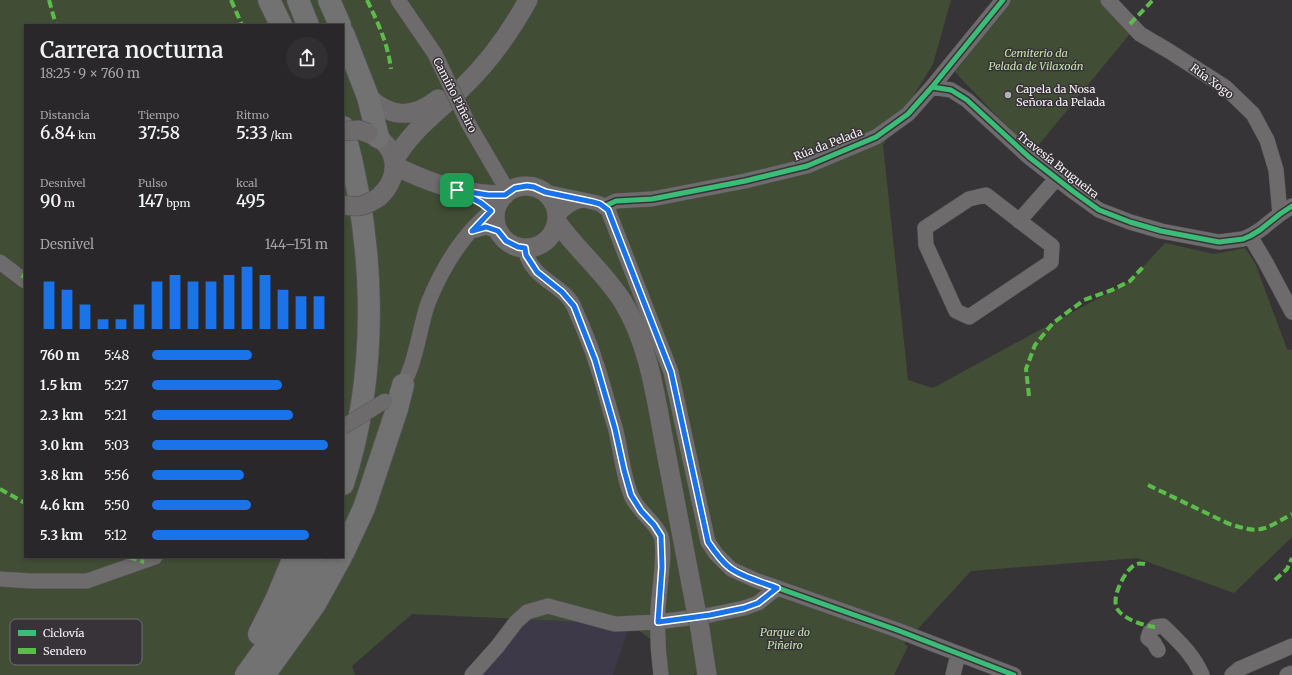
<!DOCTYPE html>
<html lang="es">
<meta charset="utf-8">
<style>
body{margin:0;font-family:Merriweather,serif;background:#312f31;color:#f1f3f6;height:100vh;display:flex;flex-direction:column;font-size:15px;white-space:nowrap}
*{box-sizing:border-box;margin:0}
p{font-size:13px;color:#a5a5a8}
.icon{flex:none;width:22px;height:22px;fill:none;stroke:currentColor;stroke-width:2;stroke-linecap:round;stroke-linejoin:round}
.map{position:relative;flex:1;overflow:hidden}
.side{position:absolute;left:24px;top:24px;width:320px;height:534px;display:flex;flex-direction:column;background:#292729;border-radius:0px;box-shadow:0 2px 6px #0003,0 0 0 1px #454446}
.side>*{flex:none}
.pin{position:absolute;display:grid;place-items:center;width:34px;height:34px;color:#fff;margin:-17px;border-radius:8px;box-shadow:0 2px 6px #0006}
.round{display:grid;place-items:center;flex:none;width:42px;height:42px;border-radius:21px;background:#312f31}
.summary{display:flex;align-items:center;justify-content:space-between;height:68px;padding:0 16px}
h1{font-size:22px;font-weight:600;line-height:30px}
.stats{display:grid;grid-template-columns:repeat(3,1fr);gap:6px;height:68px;padding:4px 16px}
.stats div{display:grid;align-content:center}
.stats b{font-size:17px;font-weight:600}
.stats small{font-size:11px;font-weight:400}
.stats p{font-size:11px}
.chart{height:112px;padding:8px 16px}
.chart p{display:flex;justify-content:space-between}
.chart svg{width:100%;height:72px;margin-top:4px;stroke:#1a73e8;stroke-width:6}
ul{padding:0 16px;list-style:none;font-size:13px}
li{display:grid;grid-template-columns:64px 48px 1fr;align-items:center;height:30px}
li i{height:10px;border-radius:5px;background:#1a73e8}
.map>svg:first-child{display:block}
</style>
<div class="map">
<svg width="1292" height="675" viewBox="0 0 1292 675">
<rect width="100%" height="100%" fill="#373437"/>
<path fill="#3d3948" d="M527,612L630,624L613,675H472Z"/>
<path fill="#414e35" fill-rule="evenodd" d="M0,0H951L933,64L883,145L908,380L933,388L1130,281L1165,243L1214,254L1245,248L1255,263L1287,349L1292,350V537L1234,593L1137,558L971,571L904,644L908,646L894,675H697L694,673V675H661V647L630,624L412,614L352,666L355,675H0ZM25,25H343V557H25Z
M1011,0H1101L1133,30L1032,153L955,72Z"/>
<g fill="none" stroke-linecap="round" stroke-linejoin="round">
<g stroke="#515051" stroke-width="16">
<path id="minor" d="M398,0L435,54
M1108,0L1140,34L1169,51L1225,87L1253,114L1267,140L1276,170L1280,214
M932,87L951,90L967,100L1029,157L1074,192L1099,210L1130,222L1161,231L1219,242L1243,239L1250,236L1260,230L1280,214L1292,206
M468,123L503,183L509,191
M545,192L593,202L600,204L608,210L671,372L708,542L716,554L731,569L755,580L897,630L1014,675
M986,195L1052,246L1051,262L969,317L956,311L926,245L925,228L969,199Z
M605,206L616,201L652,199L745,181L807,166L876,137L908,114L932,87L1003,0
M557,216C564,208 571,202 582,200
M1019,221L1056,179
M472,231L486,227L499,231
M1250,236L1266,263L1292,312
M525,248C530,281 566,284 575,309C582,326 590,343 595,360C603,382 608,405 615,427C621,449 622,473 631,495C637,511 655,521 661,536C666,551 659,591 658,609C657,630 658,653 661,675
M0,262L25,281
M397,392C415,374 419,328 428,303C437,281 449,258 464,239C473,227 486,215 498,205
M0,579L31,581H87L155,557
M1158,650L1154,643L1148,638L1150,632L1155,627L1163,626C1179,642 1193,654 1202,675
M472,675L497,647L516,622L527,612L548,606L615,624L658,622L710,615L744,608L758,603L777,588
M953,675L958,654
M1232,675L1239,669L1292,646
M1287,675L1292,673"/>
</g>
<g stroke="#515051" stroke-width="20">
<path id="major" d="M368,97C391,118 413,119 438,99
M368,133C399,144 402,176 379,197
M394,161C411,130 438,112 462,88C488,63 511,31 528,0
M395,166C432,184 464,195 505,195
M495 217a31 31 0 1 1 62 0a31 31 0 1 1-62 0Z
M557,222C577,250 605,273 623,302C649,344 656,399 665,447C675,500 685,552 695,605
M700,629L707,675"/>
</g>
<g stroke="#515051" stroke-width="24">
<path id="highway" d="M269,0L281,25
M298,0L308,25
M329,0L340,25
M343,33L368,97L378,137
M343,127C375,242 380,369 343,484
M343,553L364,508L397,409L403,385
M259,634L276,600L294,557
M246,675L269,643L300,593L316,557
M264,675L315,604L341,557"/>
</g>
<use href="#minor" stroke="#6d6b6c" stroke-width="15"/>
<use href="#major" stroke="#6e6b6c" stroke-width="19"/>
<use href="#highway" stroke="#737272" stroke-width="22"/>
<g stroke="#515051" stroke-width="16" stroke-linecap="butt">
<path id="minor-bridge" d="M435,54L468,123
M343,427L385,401"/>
</g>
<g stroke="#515051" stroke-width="20" stroke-linecap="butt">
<path id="major-bridge" d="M343,131L359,130L368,133
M343,205C359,208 366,206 379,197
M695,605L700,629"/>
</g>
<use href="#minor-bridge" stroke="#6d6b6c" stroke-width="15"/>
<use href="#major-bridge" stroke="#6e6b6c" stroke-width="19"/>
<path stroke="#5cbc4b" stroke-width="4" stroke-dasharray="8 4" stroke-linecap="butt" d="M49,0L56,25
M231,0L242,25
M367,0C378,23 388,44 391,69
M1130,24L1153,0
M22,278L25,273
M1029,396L1026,369L1035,345L1053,323L1084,300L1112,290L1130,281L1144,266
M1148,485L1227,523C1261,535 1263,530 1292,514
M0,489L25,503
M129,557L144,562
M1145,564C1140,563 1135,563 1131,568C1123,575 1110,600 1118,610C1124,619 1144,626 1155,627
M1275,580L1287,569L1292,558"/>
<g stroke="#383338" stroke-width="8">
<path id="cycleway" d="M932,87L951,90L967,100L1029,157L1074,192L1099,210L1130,222L1161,231L1219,242L1243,239L1250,236L1260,230L1280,214L1292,206
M545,192L593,202L600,204L608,210L671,372L708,542L716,554L731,569L755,580L897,630L1014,675
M605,206L616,201L652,199L745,181L807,166L876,137L908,114L932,87L1003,0"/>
</g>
<use href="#cycleway" stroke="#3abd76" stroke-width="5"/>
</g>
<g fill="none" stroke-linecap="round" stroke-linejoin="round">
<g stroke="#fff" stroke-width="8">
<path id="route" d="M527,186L534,187L545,192L593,202L600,204L608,210L671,372L708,542C714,551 721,561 730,568C742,577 764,583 777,588L758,603L744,608L710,615L658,622L662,567L661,536L654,525L641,511L631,495L624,470L615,429L595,360L574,306L562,292L537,272L526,255L525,248L518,247L506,241L498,231L486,227L472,231L491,211L481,203L457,190L488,195H505L515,188Z"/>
</g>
<use href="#route" stroke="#1a73e8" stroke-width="5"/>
</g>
<circle fill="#b3b0b3" stroke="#383338" stroke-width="1.5" cx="1008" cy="95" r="4"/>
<g text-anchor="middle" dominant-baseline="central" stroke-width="3" stroke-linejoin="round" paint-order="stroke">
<g font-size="11" font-style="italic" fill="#c3e2a9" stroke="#383338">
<text x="1036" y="53">Cemiterio da<tspan x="1036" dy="13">Pelada de Vilaxoán</tspan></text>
<text x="785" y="632">Parque do<tspan x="785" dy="13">Piñeiro</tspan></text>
</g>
<g font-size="11" fill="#f6f3f6" stroke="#383338">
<text transform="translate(1212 81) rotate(36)">Rúa Xogo</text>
<text transform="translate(455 95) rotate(63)">Camiño Piñeiro</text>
<text transform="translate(828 144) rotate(-21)">Rúa da Pelada</text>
<text transform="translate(1058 165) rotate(38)">Travesía Brugueira</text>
</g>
<g font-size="11" fill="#f6f3f6" stroke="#383338" text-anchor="start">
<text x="1016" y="89">Capela da Nosa<tspan x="1016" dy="13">Señora da Pelada</tspan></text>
</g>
</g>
<rect x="10" y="619" width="132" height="46" rx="6" fill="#383338" stroke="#716d71" stroke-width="1"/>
<rect x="18" y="630" width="18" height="6" fill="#3abd76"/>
<rect x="18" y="648" width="18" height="6" fill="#5cbc4b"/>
<g font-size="11" fill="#f6f3f6">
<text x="43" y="637">Ciclovía</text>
<text x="43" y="655">Sendero</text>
</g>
</svg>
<div class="pin" style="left:457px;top:190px;background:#1e9e55"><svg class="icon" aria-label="arrive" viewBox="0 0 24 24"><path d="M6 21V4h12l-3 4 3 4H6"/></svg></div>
<section class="side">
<div class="summary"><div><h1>Carrera nocturna</h1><p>18:25 · 9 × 760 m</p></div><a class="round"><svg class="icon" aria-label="share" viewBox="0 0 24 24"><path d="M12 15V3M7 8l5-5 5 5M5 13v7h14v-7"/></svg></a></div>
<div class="stats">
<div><p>Distancia</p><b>6.84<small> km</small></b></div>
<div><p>Tiempo</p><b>37:58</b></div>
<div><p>Ritmo</p><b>5:33<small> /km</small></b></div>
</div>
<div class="stats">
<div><p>Desnivel</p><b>90<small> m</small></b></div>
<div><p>Pulso</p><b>147<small> bpm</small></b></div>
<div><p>kcal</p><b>495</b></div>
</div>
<div class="chart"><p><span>Desnivel</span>144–151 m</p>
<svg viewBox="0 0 160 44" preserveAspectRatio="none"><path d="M5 44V15M15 44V20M25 44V29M35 44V38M45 44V38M55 44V29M65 44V15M75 44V11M85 44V15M95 44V15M105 44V11M115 44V6M125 44V11M135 44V20M145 44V24M155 44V24"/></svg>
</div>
<ul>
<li><b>760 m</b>5:48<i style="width:57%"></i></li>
<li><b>1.5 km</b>5:27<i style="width:74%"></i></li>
<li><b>2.3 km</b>5:21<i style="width:80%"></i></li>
<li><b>3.0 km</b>5:03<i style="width:100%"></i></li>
<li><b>3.8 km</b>5:56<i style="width:52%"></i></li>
<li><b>4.6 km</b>5:50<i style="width:56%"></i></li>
<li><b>5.3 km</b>5:12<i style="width:89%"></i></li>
</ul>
</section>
</div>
